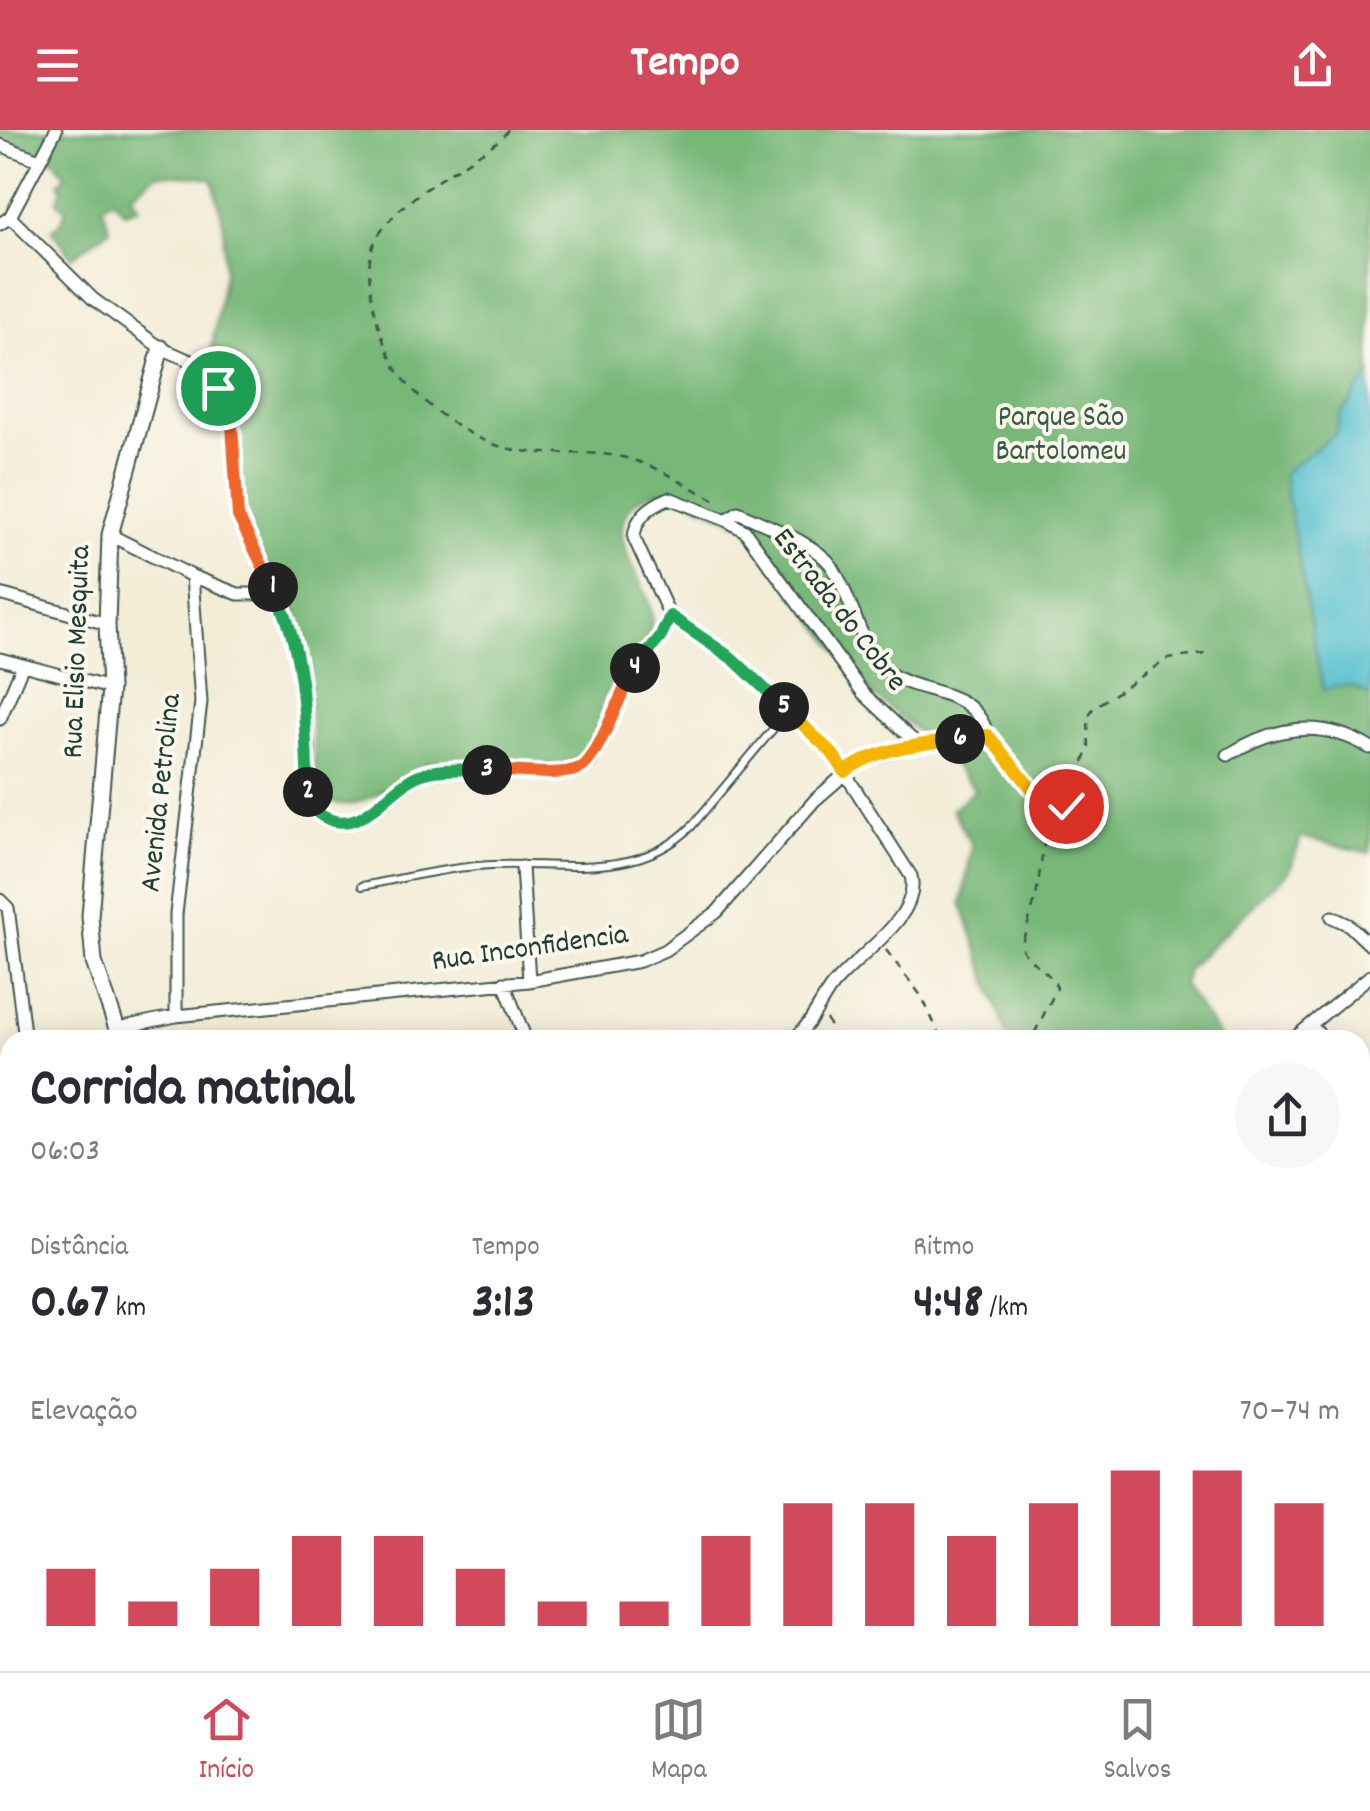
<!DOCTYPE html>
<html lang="pt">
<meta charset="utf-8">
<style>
body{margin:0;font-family:Dekko,sans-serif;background:#f7f7f7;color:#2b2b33;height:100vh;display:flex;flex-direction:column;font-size:38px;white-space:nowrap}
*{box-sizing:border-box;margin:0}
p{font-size:32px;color:#7c7c81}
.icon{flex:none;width:55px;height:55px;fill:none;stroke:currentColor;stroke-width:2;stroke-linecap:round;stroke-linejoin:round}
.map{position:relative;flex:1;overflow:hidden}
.details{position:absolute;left:0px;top:900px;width:1370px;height:642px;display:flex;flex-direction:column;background:#fff;border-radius:30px 30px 0 0;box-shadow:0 5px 25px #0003}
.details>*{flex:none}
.pin{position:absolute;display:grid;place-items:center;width:85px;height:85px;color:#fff;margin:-42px;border:5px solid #fff;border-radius:50%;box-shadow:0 2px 10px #0007}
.km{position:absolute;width:50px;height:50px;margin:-25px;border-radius:50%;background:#222;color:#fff;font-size:28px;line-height:50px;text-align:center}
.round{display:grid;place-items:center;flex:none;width:105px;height:105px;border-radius:52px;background:#f7f7f7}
.summary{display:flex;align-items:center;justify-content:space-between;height:170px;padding:0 30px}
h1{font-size:55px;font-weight:800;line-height:75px}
.figures{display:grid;grid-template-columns:repeat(3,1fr);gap:15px;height:170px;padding:10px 30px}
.figures div{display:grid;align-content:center}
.figures b{font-size:50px;font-weight:800}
.figures small{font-size:28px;font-weight:400}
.figures p{font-size:28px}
.chart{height:280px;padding:20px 30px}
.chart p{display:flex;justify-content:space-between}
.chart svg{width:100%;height:180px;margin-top:10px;stroke:#d1495b;stroke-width:6}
header{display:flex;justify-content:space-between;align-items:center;height:130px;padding:0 30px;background:#d1495b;color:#fff;font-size:45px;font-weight:800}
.tabs{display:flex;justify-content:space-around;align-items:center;height:140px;border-top:2px solid #e1e1e2;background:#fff;font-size:28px;color:#7c7c81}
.tabs a{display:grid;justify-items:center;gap:5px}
.tabs .active{color:#d1495b}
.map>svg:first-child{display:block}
</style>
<header><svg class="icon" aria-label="menu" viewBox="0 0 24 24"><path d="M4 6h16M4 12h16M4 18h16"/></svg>Tempo<svg class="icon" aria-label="share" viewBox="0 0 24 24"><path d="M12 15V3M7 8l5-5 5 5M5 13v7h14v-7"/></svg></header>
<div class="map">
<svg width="1370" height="1541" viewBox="0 0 1370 1541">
<rect width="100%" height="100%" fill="#fbf7ec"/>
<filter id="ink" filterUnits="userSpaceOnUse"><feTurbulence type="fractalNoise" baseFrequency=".01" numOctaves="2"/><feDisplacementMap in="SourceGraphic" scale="20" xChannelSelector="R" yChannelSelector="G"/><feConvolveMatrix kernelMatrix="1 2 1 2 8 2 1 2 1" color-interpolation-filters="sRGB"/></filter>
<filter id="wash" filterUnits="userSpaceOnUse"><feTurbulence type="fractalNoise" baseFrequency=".0048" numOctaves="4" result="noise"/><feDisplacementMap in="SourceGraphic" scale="40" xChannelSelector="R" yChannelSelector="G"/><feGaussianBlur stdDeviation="2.25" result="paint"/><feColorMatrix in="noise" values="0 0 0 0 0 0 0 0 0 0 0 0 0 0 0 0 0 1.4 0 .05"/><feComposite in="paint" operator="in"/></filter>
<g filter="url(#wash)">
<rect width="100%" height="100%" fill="#f3edd8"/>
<path fill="#77b778" stroke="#4b7a56" stroke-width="2.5" d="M0,0H1370V723L1301,707L1290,740L1187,839L1183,855L1222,910H1009L962,774L972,715L952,679L975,660L943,622L975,612L964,601L926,609L864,557L745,395L673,362C658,361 642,363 631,376C602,410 652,454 652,491C651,515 623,535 611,555C599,578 602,615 576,629C552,642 462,633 431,633C398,643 342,706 317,655L304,517L295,482L279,451L258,421L248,392L241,361L238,305L225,259L217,250L210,229L224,144V96L213,50L199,46L157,44L131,65L139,77L124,82L113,69L102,76L110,99L72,127L52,100L61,93L66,79L57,71L62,59L59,53L66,46L53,28L50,30L39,22L0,8Z
M1360,1467L1370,1475V1541H1063L1068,1532H1360Z
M10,1528V1532L327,1533L314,1535V1541H0V1529Z
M980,1532L986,1541H769L767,1533Z"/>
<path fill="#55c0d0" stroke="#3a7e82" stroke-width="2.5" d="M1370,245V566C1353,554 1342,554 1323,560L1283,343L1336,303L1340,286Z"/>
</g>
<g filter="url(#ink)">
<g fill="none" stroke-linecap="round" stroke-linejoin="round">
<g stroke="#3f574d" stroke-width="10">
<path id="service" d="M362,756C400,749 439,739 477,736C549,729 633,755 691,697L773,599
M1106,1532L1113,1541"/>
</g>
<g stroke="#3f574d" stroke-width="15">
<path id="minor" d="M0,15L39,30
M10,87L93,169L161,218L195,233L219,258L232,295L238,386L295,508L309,618L308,666L310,676L319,685L333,691H351L372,681L418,645L429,643L467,640L566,641L581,638L591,631L625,553L660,507L670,486L634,408C635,387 650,376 669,368L726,390L745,401L863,563L918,615
M0,94L10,87L56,0
M110,405L192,446L238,464H276
M0,464L107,494
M670,486L733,529L832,623L911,746C922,789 853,827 830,859C817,878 812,893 793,910
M0,529L110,558
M0,589L22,537
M1228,625C1274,596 1322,588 1370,618
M522,737L529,851
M0,770L8,778L25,910
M1332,787L1349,795L1370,815
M504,853L526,910
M176,886V784L201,572L192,446
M1311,895L1324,910
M119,898L176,886L529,851L640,831L665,820L717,782L815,670L860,631L918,615L988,605C972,555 923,567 889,543C861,523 852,465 831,435C815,413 764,395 738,382L726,390
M1292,910L1370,846
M1360,951L1370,962
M1360,993L1370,985
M0,995L10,993
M1360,1108L1370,1100
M0,1177L10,1213
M1360,1231L1370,1223
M1360,1265L1370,1277
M1360,1353L1370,1345
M0,1399L10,1389"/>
</g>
<g stroke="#3f574d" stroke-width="19">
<path id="tertiary" d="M121,910L94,832L90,786L110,558L107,494L110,405L161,218
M553,1532L556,1541"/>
</g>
<path stroke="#3f574d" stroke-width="2.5" stroke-dasharray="8 8" stroke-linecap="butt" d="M508,0L501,9C470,31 412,63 390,90C384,96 376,108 373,116C361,150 381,219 402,247C425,276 459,301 493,314C536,330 579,318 622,327C655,334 689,357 719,372
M997,616L1049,680L1036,767L1021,817C1029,835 1051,840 1057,858L1031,910
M1050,680L1066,676L1070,670L1089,618L1088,588L1093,578L1168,529L1205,524
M886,820L922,867L942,910
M826,889L837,910"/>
<use href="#service" stroke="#fff" stroke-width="6"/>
<use href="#minor" stroke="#fff" stroke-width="11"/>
<use href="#tertiary" stroke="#fff" stroke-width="15"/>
</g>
</g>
<g fill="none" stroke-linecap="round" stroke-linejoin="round" filter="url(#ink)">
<g stroke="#fff" stroke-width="20">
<path id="split-1" d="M218,258L232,295L238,386L273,457"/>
</g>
<g stroke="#fff" stroke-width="20">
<path id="split-2" d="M273,457C306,520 305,593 308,662"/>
</g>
<g stroke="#fff" stroke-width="20">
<path id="split-3" d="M308,662C310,674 313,681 324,687C362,707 387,659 417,646C436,637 467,640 487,640"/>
</g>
<g stroke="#fff" stroke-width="20">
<path id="split-4" d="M487,640C511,640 559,648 580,638C598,631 621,559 635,538"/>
</g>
<g stroke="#fff" stroke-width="20">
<path id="split-5" d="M635,538L660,508L670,486L733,529L784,577"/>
</g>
<g stroke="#fff" stroke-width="20">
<path id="split-6" d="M784,577L832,623L845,642C877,617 921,615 960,609"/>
</g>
<g stroke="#fff" stroke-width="20">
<path id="split-7" d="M960,609L988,605L1049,680L1066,676"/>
</g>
<use href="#split-1" stroke="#f0652b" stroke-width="12"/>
<use href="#split-2" stroke="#22a559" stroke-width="12"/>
<use href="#split-3" stroke="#22a559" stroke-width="12"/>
<use href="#split-4" stroke="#f0652b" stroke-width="12"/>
<use href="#split-5" stroke="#22a559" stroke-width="12"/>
<use href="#split-6" stroke="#f5b400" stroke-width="12"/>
<use href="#split-7" stroke="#f5b400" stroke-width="12"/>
</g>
<g text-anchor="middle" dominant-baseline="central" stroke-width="8" stroke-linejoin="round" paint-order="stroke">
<g font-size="30" fill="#365c46" stroke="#fbf7ec">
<text x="1061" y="289">Parque São<tspan x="1061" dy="34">Bartolomeu</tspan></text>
</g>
<g font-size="30" fill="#1f3d34" stroke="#fbf7ec">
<text transform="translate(838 481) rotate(52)">Estrada do Cobre</text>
<text transform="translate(79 522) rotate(-88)">Rua Elisio Mesquita</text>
<text transform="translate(163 663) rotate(-84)">Avenida Petrolina</text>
<text transform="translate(530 820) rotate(-8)">Rua Inconfidencia</text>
</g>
</g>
</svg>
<div class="pin" style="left:218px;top:258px;background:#1e9e55"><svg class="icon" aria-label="arrive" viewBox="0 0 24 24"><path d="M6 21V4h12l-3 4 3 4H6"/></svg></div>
<div class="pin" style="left:1066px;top:676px;background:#d93025"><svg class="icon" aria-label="check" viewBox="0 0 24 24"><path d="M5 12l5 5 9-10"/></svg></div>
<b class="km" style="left:273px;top:457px">1</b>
<b class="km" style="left:308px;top:662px">2</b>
<b class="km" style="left:487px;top:640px">3</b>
<b class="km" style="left:635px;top:538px">4</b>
<b class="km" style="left:784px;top:577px">5</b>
<b class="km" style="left:960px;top:609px">6</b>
<section class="details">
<div class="summary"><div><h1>Corrida matinal</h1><p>06:03</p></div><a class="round"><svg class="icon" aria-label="share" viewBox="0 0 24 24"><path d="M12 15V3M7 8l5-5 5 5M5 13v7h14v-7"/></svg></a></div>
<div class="figures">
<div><p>Distância</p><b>0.67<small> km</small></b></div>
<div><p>Tempo</p><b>3:13</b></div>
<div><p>Ritmo</p><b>4:48<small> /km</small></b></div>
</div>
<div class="chart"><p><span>Elevação</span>70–74 m</p>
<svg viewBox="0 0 160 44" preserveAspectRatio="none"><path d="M5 44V30M15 44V38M25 44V30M35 44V22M45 44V22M55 44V30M65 44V38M75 44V38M85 44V22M95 44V14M105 44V14M115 44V22M125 44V14M135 44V6M145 44V6M155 44V14"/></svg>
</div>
</section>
</div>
<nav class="tabs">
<a class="active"><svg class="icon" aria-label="home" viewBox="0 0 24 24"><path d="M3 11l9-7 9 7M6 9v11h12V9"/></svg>Início</a>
<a><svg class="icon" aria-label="map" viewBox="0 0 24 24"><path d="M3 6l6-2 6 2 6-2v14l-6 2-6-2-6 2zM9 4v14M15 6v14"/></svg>Mapa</a>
<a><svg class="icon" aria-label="saved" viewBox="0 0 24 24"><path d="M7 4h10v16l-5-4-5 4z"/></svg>Salvos</a>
</nav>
